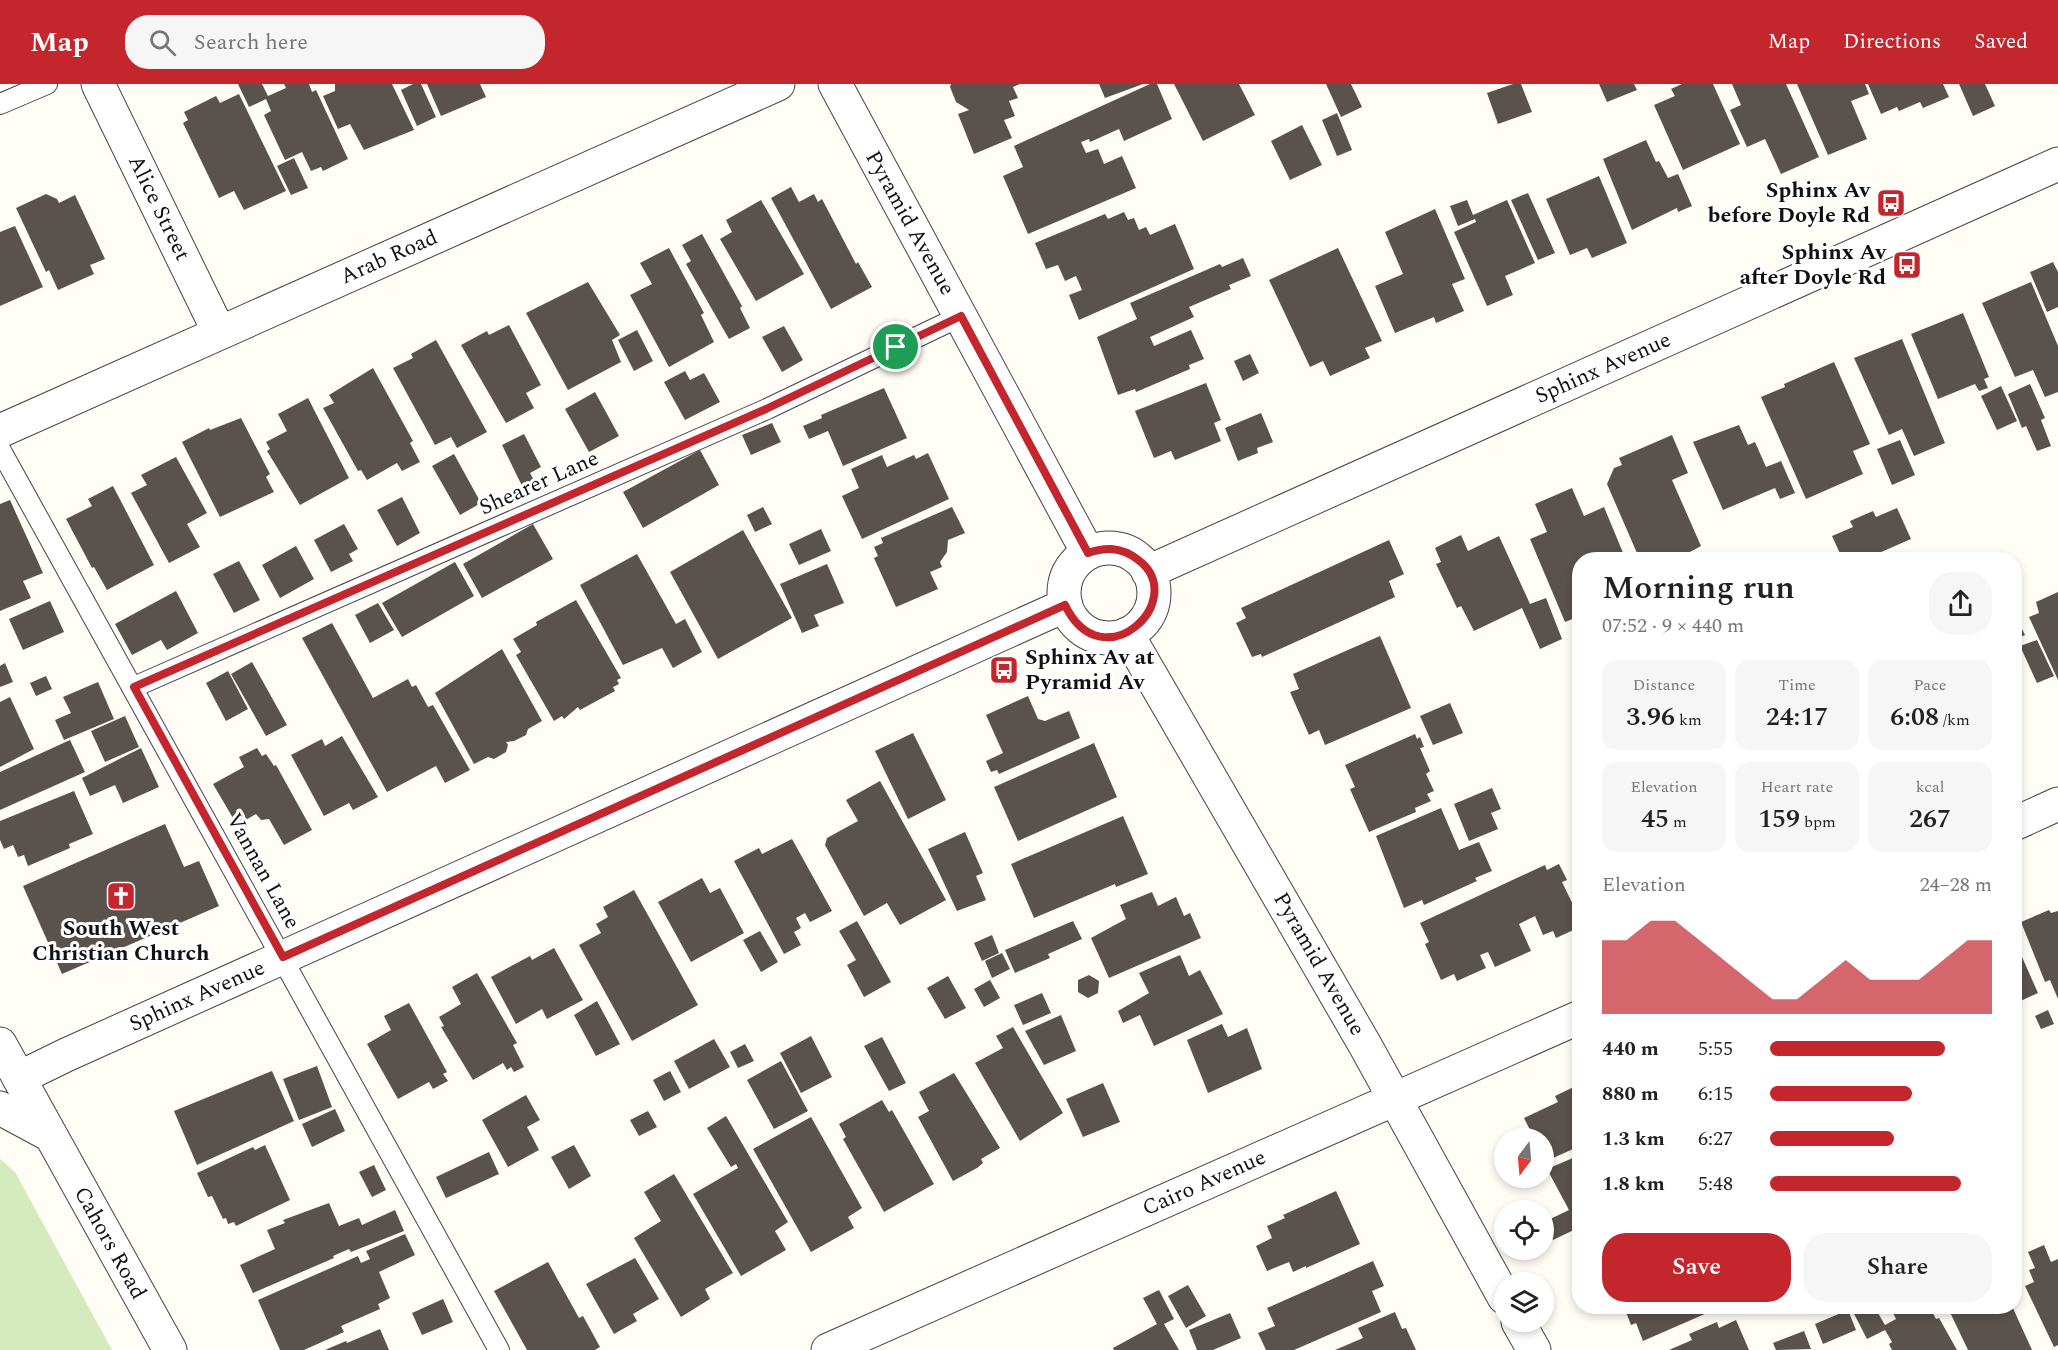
<!DOCTYPE html>
<meta charset="utf-8">
<style>
body{margin:0;font-family:Spectral,serif;background:#f6f6f6;color:#222;height:100vh;display:flex;flex-direction:column;font-size:22px;white-space:nowrap}
*{box-sizing:border-box;margin:0}
p{font-size:20px;color:#767676}
.icon{flex:none;width:33px;height:33px;fill:none;stroke:currentColor;stroke-width:2;stroke-linecap:round;stroke-linejoin:round}
.map{position:relative;flex:1;overflow:hidden}
.panel{position:absolute;left:1572px;top:468px;width:450px;height:762px;display:flex;flex-direction:column;background:#fff;border-radius:24px;box-shadow:0 3px 9px #0003}
.panel>*{flex:none}
.needle{width:39px;rotate:196deg}
.controls{position:absolute;left:1494px;top:1044px;display:grid;gap:12px}
.controls a{display:grid;place-items:center;width:60px;height:60px;border-radius:50%;background:#fff;box-shadow:0 3px 9px #0003;font-size:30px}
.pin{position:absolute;display:grid;place-items:center;width:51px;height:51px;color:#fff;margin:-26px;border:3px solid #fff;border-radius:50%;box-shadow:0 2px 6px #0007}
.round{display:grid;place-items:center;flex:none;width:63px;height:63px;border-radius:24px;background:#f6f6f6}
.headline{display:flex;align-items:center;justify-content:space-between;height:102px;padding:0 30px}
h1{font-size:33px;font-weight:600;line-height:45px}
.figures{display:grid;grid-template-columns:repeat(3,1fr);gap:9px;height:102px;padding:6px 30px}
.figures div{display:grid;align-content:center;border-radius:15px;background:#f6f6f6;text-align:center}
.figures b{font-size:26px;font-weight:600}
.figures small{font-size:16px;font-weight:400}
.figures p{font-size:16px}
.chart{height:168px;padding:12px 30px}
.chart p{display:flex;justify-content:space-between}
.chart svg{width:100%;height:108px;margin-top:6px;fill:#c4262e;opacity:.7}
.action{display:flex;gap:12px;margin-top:auto;padding:12px 30px}
.action a{flex:1;height:69px;border-radius:24px;background:#c4262e;color:#fff;font-size:24px;font-weight:600;line-height:69px;text-align:center}
.action a+a{background:#f6f6f6;color:#222}
ul{padding:0 30px;list-style:none;font-size:20px}
li{display:grid;grid-template-columns:96px 72px 1fr;align-items:center;height:45px}
li i{height:15px;border-radius:8px;background:#c4262e}
header{display:flex;align-items:center;gap:36px;box-sizing:border-box;height:84px;padding:0 30px;background:#c4262e;color:#fff}
header strong{font-size:28px}
nav{display:flex;gap:33px;margin-inline-start:auto;font-size:21px}
.search{width:420px;height:54px;background:#f6f6f6;display:flex;align-items:center;gap:15px;box-sizing:border-box;padding:0 21px;border-radius:24px;color:#767676;font-size:22px}
.map>svg:first-child{display:block}
</style>
<header>
<strong>Map</strong>
<div class="search"><svg class="icon" aria-label="search" viewBox="0 0 24 24"><circle cx="10" cy="10" r="6"/><path d="M15 15l6 6"/></svg>Search here</div>
<nav><a>Map</a><a>Directions</a><a>Saved</a></nav>
</header>
<div class="map">
<svg width="2058" height="1266" viewBox="0 0 2058 1266">
<rect width="100%" height="100%" fill="#fffdf5"/>
<path fill="#d5ebbd" d="M0,1075L15,1088L112,1266H0Z"/>
<path fill="#5a524d" d="M238,0H262L268,12L286,4L284,0H309L312,8L316,6L348,75L323,87L321,83L311,87L302,68L285,76L264,31L271,27L266,15L249,23Z
M335,0H392L414,46L364,66L350,40L338,45L323,12L335,7Z
M413,0H421L436,33L417,42L401,6Z
M427,0H480L486,13L441,32Z
M951,0H1020L1013,3L1018,14L1009,17L1015,32L1004,36L1012,54L974,70L958,30L969,26L956,18L950,3Z
M1099,0H1143L1105,14Z
M1150,0H1157L1172,35L1124,57L1119,45L1090,58L1089,55L1081,58L1086,69L1098,65L1104,80L1122,72L1136,104L1028,150L1003,92L1023,83L1014,62Z
M1174,0H1239L1255,31L1203,57Z
M1326,0H1351L1362,23L1341,33Z
M1513,0H1521L1532,28L1498,40L1487,9Z
M1599,0H1634L1637,6L1607,18Z
M1682,0H1713L1740,60L1683,86L1654,21L1675,12L1671,5Z
M1732,0H1786L1819,73L1781,90L1765,55L1747,63L1730,26L1741,21Z
M1797,0H1865L1869,10L1851,17L1867,55L1828,71Z
M1868,0H1943L1949,13L1923,24L1920,18L1899,27L1897,23L1881,30Z
M1959,0H1985L1995,22L1973,32Z
M239,10L286,107L244,126L234,107L219,114L183,39L188,36L184,28L216,12L220,19Z
M1337,29L1352,66L1337,72L1322,36Z
M1302,41L1322,81L1290,96L1271,57Z
M1646,56L1656,78L1659,77L1668,94L1678,90L1692,122L1678,128L1677,124L1632,146L1603,75Z
M294,74L308,104L291,111L277,82Z
M1599,92L1627,159L1592,174L1587,164L1570,171L1546,115Z
M791,103L799,118L814,110L818,118L822,115L856,180L858,178L872,203L831,225L771,114Z
M1528,109L1555,169L1538,176L1511,116Z
M46,110L57,115L59,119L75,111L105,175L90,181L94,190L58,206L49,186L46,188L16,124Z
M761,116L804,190L756,217L720,155L732,148L726,136Z
M1467,116L1473,131L1507,116L1535,179L1505,192L1513,211L1487,222L1454,148L1476,138L1475,135L1458,142L1450,122Z
M1435,125L1465,195L1452,200L1464,227L1436,239L1434,233L1395,249L1375,202L1403,190L1385,148Z
M1124,128L1128,136L1134,134L1139,146L1146,143L1150,151L1175,140L1194,185L1079,236L1069,211L1082,206L1076,192L1065,197L1058,181L1046,185L1035,159L1105,130L1108,135Z
M15,142L43,203L0,222V148Z
M702,150L742,222L740,224L750,244L729,255L686,180L691,177L682,161Z
M669,164L704,229L701,231L714,258L669,283L630,211L652,200L640,179Z
M1338,164L1382,257L1365,264L1370,274L1330,292L1323,277L1310,283L1269,196Z
M1243,174L1251,192L1229,201L1231,205L1189,223L1194,233L1150,253L1154,262L1191,246L1204,275L1189,281L1190,285L1136,308L1135,305L1118,311L1097,253L1137,235L1130,219L1220,180L1222,183Z
M2053,178L2058,188V223L2047,228L2030,188Z
M588,198L620,251L612,256L621,278L568,306L526,229Z
M2031,198L2058,262V308L2045,313L2033,286L2015,293L1982,219Z
M1963,229L1989,293L1984,295L1988,304L1979,307L1975,300L1938,315L1911,250Z
M509,241L541,301L526,309L534,324L506,339L461,261L487,247L489,251Z
M784,242L803,276L782,288L762,253Z
M637,246L653,277L634,287L618,256Z
M1902,255L1945,359L1914,372L1902,345L1889,351L1854,274Z
M436,256L487,348L457,364L451,353L435,361L393,284L413,274L411,270Z
M1250,270L1259,289L1243,297L1234,277Z
M1834,278L1870,360L1853,367L1863,390L1806,415L1761,313L1785,303L1784,300Z
M373,284L413,357L410,359L420,378L402,387L397,379L367,396L361,386L358,387L323,324L334,319L329,311Z
M685,287L690,296L704,289L720,318L685,336L664,298Z
M1206,299L1221,336L1214,339L1221,357L1175,376L1171,367L1154,374L1135,327Z
M2030,300L2045,334L2041,336L2051,362L2037,367L2026,342L2022,344L2008,310Z
M2001,302L2017,337L1997,346L1981,312Z
M884,304L907,354L843,382L828,347L809,355L803,342L822,334L821,331Z
M595,308L619,352L589,368L565,325Z
M308,314L349,394L300,421L267,367L270,365L266,358L287,347L278,330Z
M1261,329L1273,358L1257,364L1258,369L1238,377L1225,344Z
M241,334L270,390L266,393L274,408L220,433L182,358L209,344L210,346Z
M772,339L781,358L751,371L742,351Z
M1739,341L1748,361L1755,358L1766,383L1781,377L1795,409L1780,415L1775,404L1723,426L1693,358Z
M524,350L541,383L530,389L536,400L524,406L502,361Z
M1672,351L1688,389L1672,396L1701,462L1675,476H1640L1607,400L1614,384L1622,381L1619,374Z
M1900,356L1915,391L1892,401L1877,365Z
M700,366L719,401L643,444L623,408Z
M928,369L949,415L862,455L842,412L859,404L851,385L882,371L887,383L914,371L916,375Z
M454,370L481,419L460,431L432,382Z
M176,373L207,429L187,440L200,463L169,479L131,409L147,401L141,391Z
M113,402L154,481L107,506L94,483L92,484L66,435L92,422L88,415Z
M1572,404L1584,432L1604,423L1626,476H1580V532L1565,538L1530,455L1547,448L1535,420Z
M402,413L420,449L397,462L377,426Z
M10,416L43,489L23,497L31,514L0,527V420Z
M763,423L772,440L755,448L747,431Z
M952,423L965,449L948,456L947,468L940,478L942,483L930,488L938,505L896,523L874,474L878,472L874,463L883,459L881,454Z
M1897,424L1911,455L1863,476H1843L1832,452L1853,443L1850,437L1873,427L1876,433Z
M344,440L358,465L349,470L353,477L331,488L314,456Z
M533,440L553,475L482,514L463,480Z
M821,445L831,467L799,481L789,460Z
M743,446L792,534L718,575L670,488Z
M1461,451L1468,467L1499,452L1530,520L1546,514L1562,555L1540,565L1522,524L1474,547L1461,522L1457,524L1436,480L1441,478L1435,464Z
M1389,456L1404,490L1389,497L1395,513L1262,573L1261,570L1252,573L1236,539L1246,534L1241,524Z
M296,462L314,495L280,514L262,481Z
M637,470L676,540L685,535L702,568L673,584L662,564L623,581L580,501Z
M239,477L260,516L234,529L213,490Z
M455,478L474,512L402,553L382,519Z
M827,480L844,519L814,531L819,542L802,549L780,500Z
M176,507L198,549L167,566L161,556L132,571L115,540Z
M2058,508V596L2029,533L2039,529L2036,518Z
M576,516L621,594L617,596L619,600L613,603L615,607L580,626L578,623L564,635L562,632L554,637L516,571L521,568L513,555L537,541L536,538Z
M50,517L64,548L23,566L9,535Z
M378,519L394,546L370,559L355,531Z
M2014,529L2025,551L2014,556Z
M332,539L373,614L408,595L412,603L416,601L428,623L433,621L470,686L445,699L436,682L387,708L302,554Z
M1380,552L1411,624L1325,661L1319,646L1309,651L1290,608L1299,605L1293,590Z
M2037,556L2054,592L2037,599L2020,562Z
M502,565L542,637L528,645L526,651L514,657L506,658L508,661L506,668L494,675L488,673L474,680L435,609Z
M252,578L287,641L266,652L231,590Z
M5,579L13,598L0,603V582Z
M228,587L248,625L226,637L206,599Z
M46,592L52,605L36,612L30,599Z
M98,598L114,635L64,656L55,636L71,629L63,613Z
M1028,612L1038,635L1045,637L1069,627L1080,654L999,690L997,686L991,688L986,677L1003,669L986,631Z
M10,613L34,665L0,683V618Z
M1450,619L1463,649L1433,661L1420,632Z
M125,632L139,663L105,678L91,647Z
M913,649L946,716L908,735L875,667Z
M1415,650L1417,655L1420,653L1424,663L1420,664L1430,687L1426,690L1434,707L1427,710L1431,717L1415,724L1416,728L1369,748L1350,705L1355,703L1345,681Z
M342,652L378,713L353,726L349,719L324,732L291,671L322,655L325,662Z
M70,656L85,688L0,726V688Z
M1094,659L1117,713L1018,757L994,703Z
M141,664L159,703L123,719L115,701L90,712L82,694Z
M257,664L262,672L266,670L274,682L276,681L312,746L284,761L269,735L261,736L256,730L237,741L213,700L244,683L239,673Z
M880,697L946,816L900,841L887,819L864,832L825,761L827,754L858,737L846,716Z
M1492,704L1501,725L1491,729L1498,745L1469,757L1454,720Z
M74,707L93,750L69,760L70,764L28,782L24,771L18,773L13,761L4,765L0,756V737Z
M1441,724L1459,766L1479,758L1492,787L1475,794L1477,797L1424,821L1422,816L1404,824L1376,752Z
M1123,732L1148,790L1116,803L1115,800L1034,834L1011,780Z
M165,740L184,783L199,777L219,822L62,890L23,802Z
M965,748L983,789L976,792L986,816L957,827L928,765Z
M792,755L832,827L810,838L805,829L796,834L801,844L794,848L801,861L784,870L734,777L759,764L762,770Z
M1559,780L1567,796L1562,798L1580,835V843L1556,854L1553,847L1543,851L1535,832L1519,840L1531,867L1495,883L1488,868L1480,871L1486,884L1457,897L1454,890L1441,896L1425,860L1429,858L1420,839L1545,781L1547,786Z
M702,794L710,809L720,804L744,849L691,878L658,818Z
M634,806L698,921L632,957L579,861L601,849L596,840L608,833L603,823Z
M1152,808L1158,822L1176,813L1184,832L1190,829L1201,854L1109,894L1091,854L1126,835L1120,821Z
M2049,826L2051,829L2058,827V915L2050,896L2045,898L2021,838Z
M857,837L891,898L864,913L847,881L856,876L839,847Z
M1073,837L1082,855L1048,870L1050,874L1015,889L1005,866Z
M760,847L778,878L761,888L743,856Z
M992,851L999,869L982,877L974,859Z
M2014,855L2038,909L2014,920Z
M554,864L583,916L547,935L542,925L516,940L491,893L530,872L532,876Z
M1002,869L1010,885L992,894L985,877Z
M1180,871L1189,892L1200,886L1223,930L1154,962L1140,931L1123,939L1118,927L1149,909L1139,889Z
M477,889L517,959L513,961L524,983L514,988L511,983L507,986L503,979L473,996L441,943L444,942L439,933L461,920L452,903Z
M1089,891L1099,897L1098,909L1088,914L1078,908V896Z
M948,892L966,924L945,935L927,904Z
M990,896L1000,914L984,923L974,905Z
M1042,909L1051,929L1023,941L1014,921Z
M597,917L620,960L596,972L574,931Z
M409,919L447,988L443,990L448,997L433,1005L429,998L398,1015L367,960L391,946L384,932Z
M2048,926L2054,940L2041,945L2035,932Z
M1061,931L1076,967L1044,981L1025,947Z
M1222,940L1228,953L1247,944L1262,985L1208,1009L1187,956Z
M1013,943L1063,1029L1020,1057L975,979L1003,964L996,952Z
M811,952L832,993L801,1009L780,969Z
M882,953L906,999L889,1007L864,962Z
M714,955L730,983L689,1005L674,977Z
M745,960L754,977L738,984L730,968Z
M781,977L808,1027L774,1045L747,996Z
M317,982L332,1023L299,1036L283,995Z
M272,987L294,1037L197,1081L174,1027Z
M670,987L681,1008L664,1017L653,996Z
M954,989L1000,1064L981,1075L983,1079L977,1084L953,1097L918,1033L929,1027L919,1008Z
M1103,999L1120,1038L1083,1053L1066,1015Z
M1580,1000V1062L1544,1078V1054H1534L1524,1034L1558,1018L1555,1012Z
M526,1011L540,1036L527,1043L539,1066L508,1083L482,1036Z
M882,1016L889,1028L892,1026L934,1100L884,1128L843,1055L846,1053L839,1040Z
M335,1025L345,1047L312,1063L302,1040Z
M648,1027L657,1043L639,1052L630,1036Z
M726,1032L788,1138L775,1147L786,1166L741,1192L693,1110L738,1084L736,1080L731,1083L707,1044Z
M811,1033L862,1124L848,1133L854,1144L811,1168L753,1065Z
M265,1061L290,1116L236,1142L234,1138L228,1140L226,1134L223,1135L212,1112L208,1113L197,1089L253,1063L255,1066Z
M574,1061L591,1092L569,1105L551,1073Z
M489,1068L499,1090L446,1114L436,1093Z
M1580,1071V1143L1553,1156L1544,1138L1569,1126L1547,1085Z
M374,1081L386,1106L372,1113L359,1088Z
M674,1090L733,1189L705,1205L710,1215L681,1233L634,1154L661,1137L644,1108Z
M1336,1107L1360,1160L1306,1184V1182L1293,1188L1289,1178L1267,1187L1256,1162L1272,1154L1267,1142L1285,1134L1283,1131Z
M329,1119L339,1142L359,1134L362,1141L395,1126L404,1147L351,1168L349,1165L333,1172L334,1174L253,1209L240,1181L275,1165L267,1146L285,1139L283,1136Z
M405,1150L415,1171L379,1188L390,1214L378,1220L380,1225L341,1242L344,1248L304,1266H280L258,1216L358,1172L361,1179L370,1175L366,1167Z
M2044,1161L2051,1178L2058,1175V1261L2054,1263L2025,1202L2034,1198L2029,1186L2035,1184L2028,1168Z
M635,1174L659,1215L633,1230L637,1237L614,1250L586,1200Z
M1373,1177L1384,1202L1372,1207L1381,1228L1294,1266H1266L1258,1249L1275,1242L1267,1224Z
M548,1178L579,1234L583,1232L600,1263L595,1266H527L494,1207Z
M1188,1201L1206,1232L1186,1244L1168,1212Z
M1159,1206L1174,1235L1164,1240L1179,1266H1114L1113,1264L1157,1240L1143,1214Z
M443,1215L453,1238L422,1251L412,1229Z
M1850,1222H1878L1875,1224L1885,1241L1896,1235L1892,1227L1899,1222H1929L1936,1235L1939,1234L1957,1266H1892L1889,1260L1892,1258L1885,1246L1867,1255Z
M1947,1222H2012L2032,1266H1968Z
M1624,1223H1714L1705,1226L1707,1229L1643,1257L1636,1239L1631,1241Z
M1848,1226L1856,1246L1823,1260L1815,1240Z
M1395,1228L1402,1245L1406,1244L1416,1266H1335L1363,1254L1358,1244Z
M1230,1229L1241,1254L1213,1266H1197L1189,1246Z
M1736,1236L1749,1266H1669L1692,1256L1689,1250L1717,1238L1719,1244Z
M380,1245L389,1266H325L346,1257L347,1259Z
M1804,1247L1811,1265L1776,1266L1773,1259Z"/>
<g fill="none" stroke-linecap="round" stroke-linejoin="round">
<g stroke="#444" stroke-width="22">
<path id="service" d="M0,20L47,0
M0,365L499,1266
M134,603L767,325L961,232"/>
</g>
<g stroke="#444" stroke-width="35">
<path id="minor" d="M98,0L219,248
M835,0L1088,469
M0,347L778,0
M1127,550L1365,961L1504,1213
M2014,740L2058,720
M19,994L170,1266
M0,1024L50,1051
M1518,1238L1534,1266
M828,1266L1580,933"/>
</g>
<g stroke="#444" stroke-width="35">
<path id="tertiary" d="M1064 509a45 45 0 1 1 90 0a45 45 0 1 1-90 0Z
M1148,488L2058,80
M0,960L19,994
M19,994L66,971L1066,521"/>
</g>
<use href="#service" stroke="#fff" stroke-width="20"/>
<use href="#minor" stroke="#fff" stroke-width="33"/>
<use href="#tertiary" stroke="#fff" stroke-width="33"/>
</g>
<g fill="none" stroke-linecap="round" stroke-linejoin="round">
<g stroke="#fff" stroke-width="12">
<path id="route" d="M961,232L1088,469C1106,463 1121,463 1137,475C1192,514 1103,600 1065,521L283,873L134,603L766,325Z"/>
</g>
<use href="#route" stroke="#c4262e" stroke-width="8"/>
</g>
<defs>
<g id="bus-square" transform="scale(1.5)"><rect x="-9" y="-9" width="18" height="18" rx="4" fill="#c4262e" stroke="#fff"/><path d="M-5-6H5V4H4V6H2V4H-2V6H-4V4H-5ZM-3.5-4V0h7V-4ZM-3.5 1.2v1.5H-2V1.2ZM2 1.2v1.5H3.5V1.2Z" fill="#fff"/></g>
<g id="church-square" transform="scale(1.5)"><rect x="-9" y="-9" width="18" height="18" rx="4" fill="#c4262e" stroke="#fff"/><path d="M-1.2-6h2.4v3.5h3.3v2.4h-3.3V6h-2.4V-.1h-3.3v-2.4h3.3Z" fill="#fff"/></g>
</defs>
<g fill-rule="evenodd">
<use href="#bus-square" x="1891" y="119"/>
<use href="#bus-square" x="1907" y="181"/>
<use href="#bus-square" x="1004" y="586"/>
<use href="#church-square" x="121" y="812"/>
</g>
<g text-anchor="middle" dominant-baseline="central" stroke-width="6" stroke-linejoin="round" paint-order="stroke">
<g font-size="22" font-weight="bold" fill="#111" stroke="#fff" text-anchor="end">
<text x="1870" y="106">Sphinx Av<tspan x="1870" dy="25">before Doyle Rd</tspan></text>
<text x="1886" y="168">Sphinx Av<tspan x="1886" dy="25">after Doyle Rd</tspan></text>
<text x="1025" y="573" text-anchor="start">Sphinx Av at<tspan x="1025" dy="25">Pyramid Av</tspan></text>
<text x="121" y="844" text-anchor="middle">South West<tspan x="121" dy="25">Christian Church</tspan></text>
</g>
<g font-size="22" fill="#111" stroke="#fff">
<text transform="translate(159 124) rotate(64)">Alice Street</text>
<text transform="translate(910 139) rotate(61)">Pyramid Avenue</text>
<text transform="translate(389 173) rotate(-24)">Arab Road</text>
<text transform="translate(1603 284) rotate(-24)">Sphinx Avenue</text>
<text transform="translate(539 399) rotate(-24)">Shearer Lane</text>
<text transform="translate(263 787) rotate(61)">Vannan Lane</text>
<text transform="translate(1319 880) rotate(60)">Pyramid Avenue</text>
<text transform="translate(197 912) rotate(-24)">Sphinx Avenue</text>
<text transform="translate(1204 1099) rotate(-24)">Cairo Avenue</text>
<text transform="translate(110 1159) rotate(61)">Cahors Road</text>
</g>
</g>
</svg>
<div class="controls">
<a><svg class="needle" viewBox="-14 -14 28 28"><path d="M0-13l5 13h-10z" fill="#e53935"/><path d="M0 13l5-13h-10z" fill="#767676"/></svg></a>
<a><svg class="icon" aria-label="locate" viewBox="0 0 24 24"><circle cx="12" cy="12" r="6"/><path d="M12 2v4M12 18v4M2 12h4M18 12h4"/></svg></a>
<a><svg class="icon" aria-label="layers" viewBox="0 0 24 24"><path d="M12 4l9 5-9 5-9-5zM3 14l9 5 9-5"/></svg></a>
</div>
<div class="pin" style="left:896px;top:263px;background:#1e9e55"><svg class="icon" aria-label="arrive" viewBox="0 0 24 24"><path d="M6 21V4h12l-3 4 3 4H6"/></svg></div>
<section class="panel">
<div class="headline"><div><h1>Morning run</h1><p>07:52 · 9 × 440 m</p></div><a class="round"><svg class="icon" aria-label="share" viewBox="0 0 24 24"><path d="M12 15V3M7 8l5-5 5 5M5 13v7h14v-7"/></svg></a></div>
<div class="figures">
<div><p>Distance</p><b>3.96<small> km</small></b></div>
<div><p>Time</p><b>24:17</b></div>
<div><p>Pace</p><b>6:08<small> /km</small></b></div>
</div>
<div class="figures">
<div><p>Elevation</p><b>45<small> m</small></b></div>
<div><p>Heart rate</p><b>159<small> bpm</small></b></div>
<div><p>kcal</p><b>267</b></div>
</div>
<div class="chart"><p><span>Elevation</span>24–28 m</p>
<svg viewBox="0 0 160 44" preserveAspectRatio="none"><path d="M0 44V14L10 14L20 6L30 6L40 14L50 22L60 30L70 38L80 38L90 30L100 22L110 30L120 30L130 30L140 22L150 14L160 14V44z"/></svg>
</div>
<ul>
<li><b>440 m</b>5:55<i style="width:79%"></i></li>
<li><b>880 m</b>6:15<i style="width:64%"></i></li>
<li><b>1.3 km</b>6:27<i style="width:56%"></i></li>
<li><b>1.8 km</b>5:48<i style="width:86%"></i></li>
</ul>
<div class="action"><a>Save</a><a>Share</a></div>
</section>
</div>
